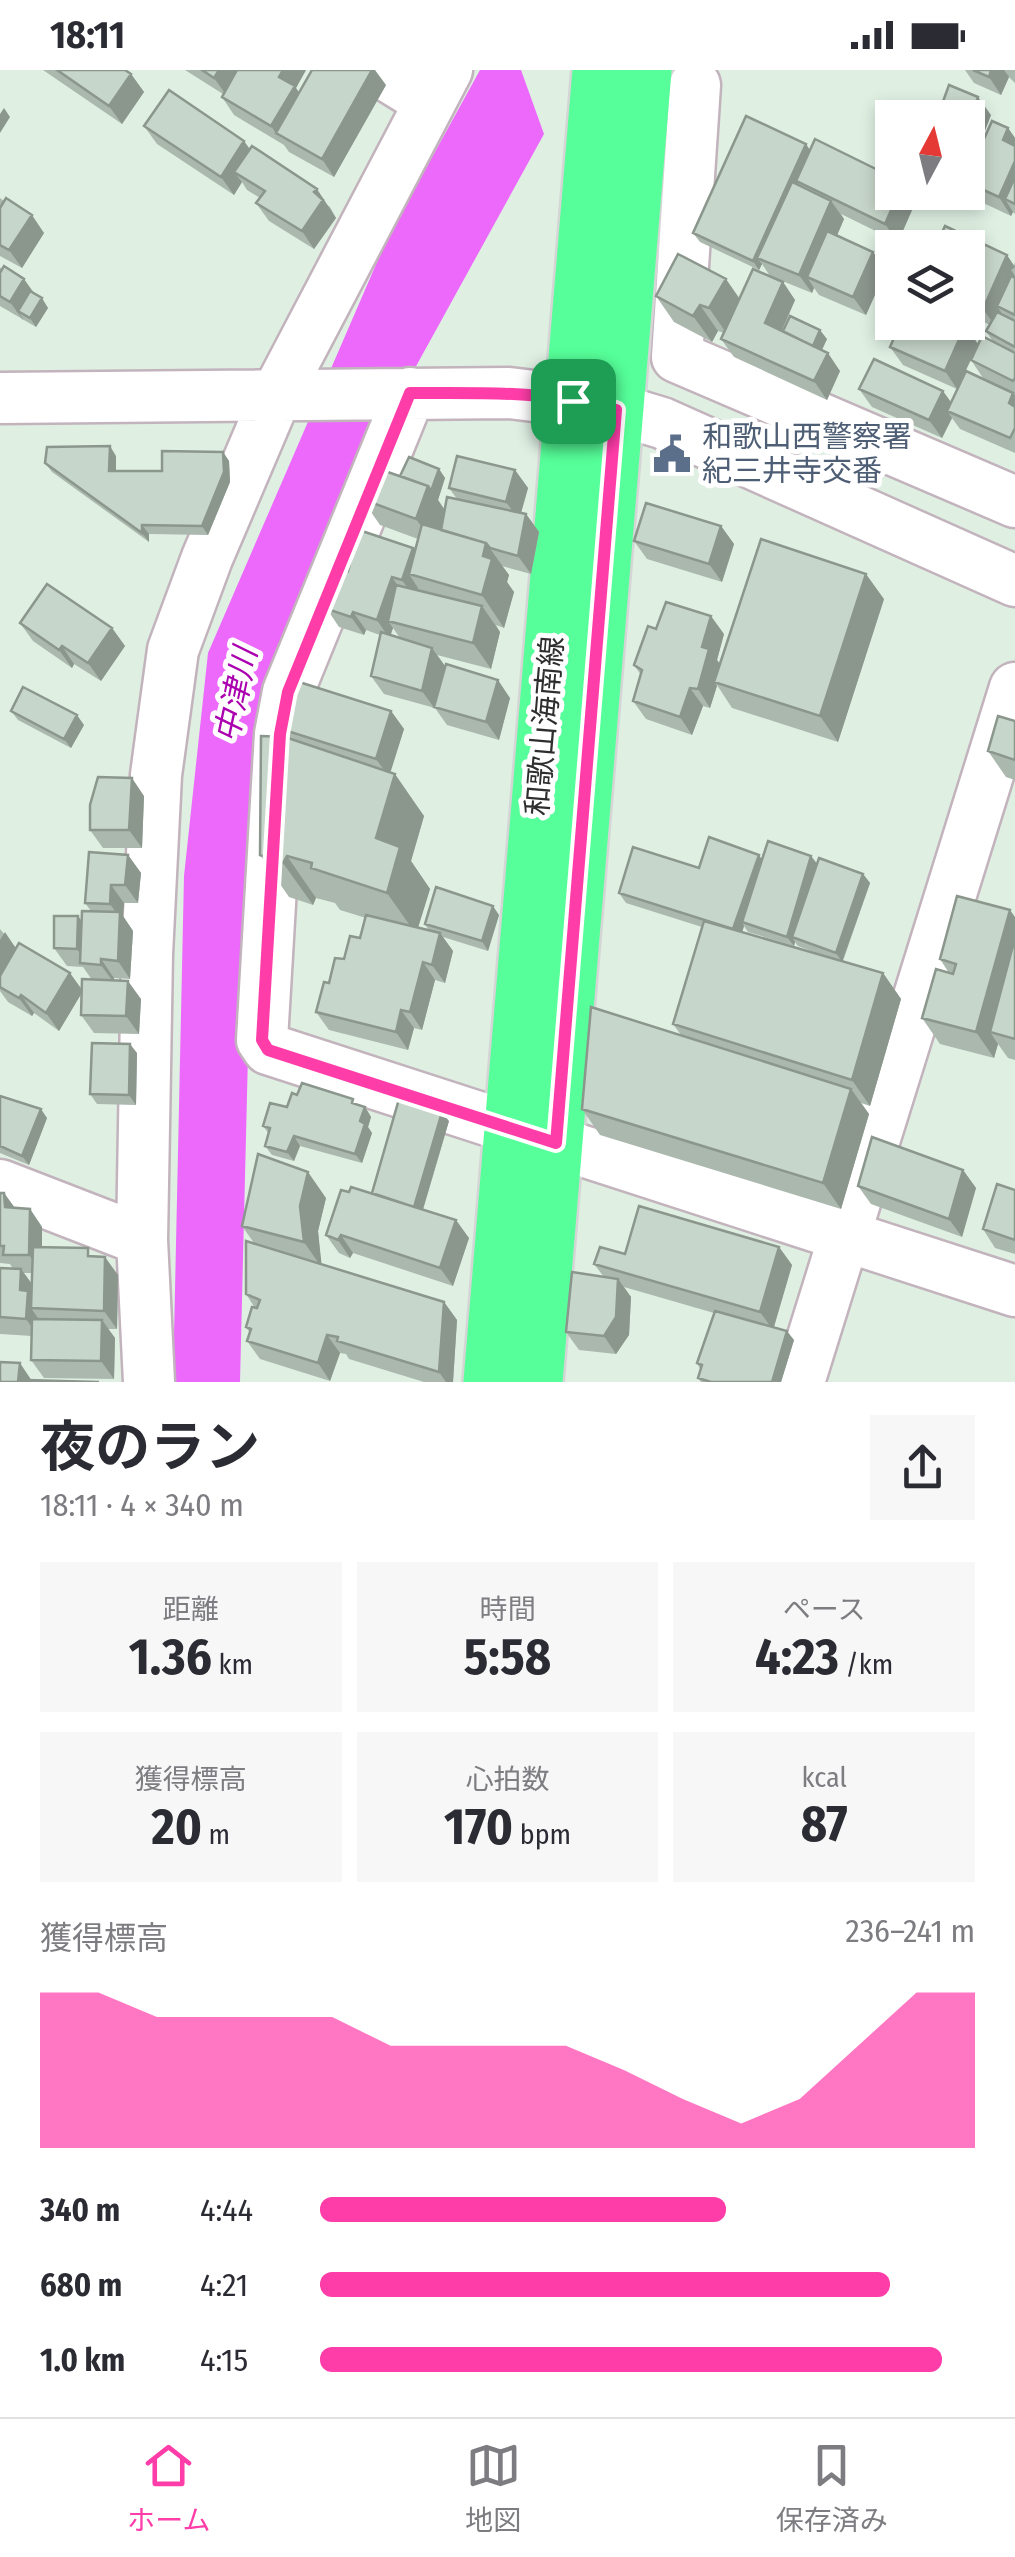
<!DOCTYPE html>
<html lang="ja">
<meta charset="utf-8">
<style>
body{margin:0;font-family:"Fira Sans Condensed","Noto Sans JP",sans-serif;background:#f7f7f7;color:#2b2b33;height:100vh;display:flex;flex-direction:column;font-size:38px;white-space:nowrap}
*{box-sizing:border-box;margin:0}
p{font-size:32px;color:#7c7c81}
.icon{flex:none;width:55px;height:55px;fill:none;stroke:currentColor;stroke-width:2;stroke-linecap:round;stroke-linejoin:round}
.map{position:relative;height:1312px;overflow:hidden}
.panel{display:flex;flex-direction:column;background:#fff;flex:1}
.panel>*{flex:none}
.needle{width:65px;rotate:7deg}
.tools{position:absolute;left:875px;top:30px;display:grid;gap:20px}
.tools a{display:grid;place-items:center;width:110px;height:110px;border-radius:0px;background:#fff;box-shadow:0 5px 15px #0003;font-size:50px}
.pin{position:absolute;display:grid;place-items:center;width:85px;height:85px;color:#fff;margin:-42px;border-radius:20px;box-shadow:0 5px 15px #0006}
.round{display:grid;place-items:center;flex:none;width:105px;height:105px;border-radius:0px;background:#f7f7f7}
.headline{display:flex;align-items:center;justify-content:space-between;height:170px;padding:0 40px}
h1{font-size:55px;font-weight:700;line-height:75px}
.stats{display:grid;grid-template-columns:repeat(3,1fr);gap:15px;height:170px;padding:10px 40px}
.stats div{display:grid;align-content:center;border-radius:0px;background:#f7f7f7;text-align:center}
.stats b{font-size:50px;font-weight:700}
.stats small{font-size:28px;font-weight:400}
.stats p{font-size:28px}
.chart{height:280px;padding:20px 40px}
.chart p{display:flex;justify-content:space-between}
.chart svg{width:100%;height:180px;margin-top:10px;fill:#ff3da9;opacity:.7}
ul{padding:0 40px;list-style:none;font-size:32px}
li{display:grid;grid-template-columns:160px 120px 1fr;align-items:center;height:75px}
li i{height:25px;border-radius:12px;background:#ff3da9}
.status{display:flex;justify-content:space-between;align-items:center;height:70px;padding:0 50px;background:#fff;direction:ltr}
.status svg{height:28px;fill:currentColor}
.dock{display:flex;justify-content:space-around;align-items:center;height:140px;border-top:2px solid #e1e1e2;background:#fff;font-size:28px;color:#7c7c81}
.dock a{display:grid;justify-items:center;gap:5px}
.dock .selected{color:#ff3da9}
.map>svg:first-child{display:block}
</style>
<div class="status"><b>18:11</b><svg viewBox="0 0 49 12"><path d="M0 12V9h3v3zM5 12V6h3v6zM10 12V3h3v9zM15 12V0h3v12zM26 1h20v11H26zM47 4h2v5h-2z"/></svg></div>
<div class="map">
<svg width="1015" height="1312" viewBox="0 0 1015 1312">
<rect width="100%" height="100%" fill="#dff0e3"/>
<path fill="#ec69fb" d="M480,0H521L544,64L371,378L265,638L250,734V903L240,1312H173L184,806L208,583L387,169Z"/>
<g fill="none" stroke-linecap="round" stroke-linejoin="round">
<g stroke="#c2b3bc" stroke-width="55">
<path id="minor" d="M378,0L430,32
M695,15L677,287L1015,432
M410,323L288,622L280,664L262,970L268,979L1015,1221
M0,328L509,323L599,334L662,353L1015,511
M0,1115L142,1170
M149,1312L142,1170L147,884L156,705L173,580L207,488L276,326L447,0
M799,1312L1015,618"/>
</g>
<g stroke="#d5d5d5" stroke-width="60">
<path id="major" d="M491,1312L600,0
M535,1312L644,0"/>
</g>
<use href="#minor" stroke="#fff" stroke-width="50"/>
<use href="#major" stroke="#56ff99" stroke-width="55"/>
</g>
<path fill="#abb8ae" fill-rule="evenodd" d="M43,0H125L131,4L144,22L122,54Z
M185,0H306L296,18L299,23L386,15L334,107L289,82L284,75L234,45L222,27L223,24Z
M965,0H1015V13L1009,7L1001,25L974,13Z
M991,45L971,97L1008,58L1015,68V144L1013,142L1011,146L977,130L968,117V105L969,101L968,100V48Z
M144,56L250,79L330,137L336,148L314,179L269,151L256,133L260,128L247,120L242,112L234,125L157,74Z
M810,79L916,131L898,172L841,144L844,149L837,166L873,182L886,200L866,245L819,225L814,218L812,223L770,206L762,194L759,200L700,172L693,163Z
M0,128L44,163L22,198L0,186Z
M968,178L1014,195L1015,192V383L960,359L952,348L942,368L872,337L859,319L951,332L1007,320L983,308L971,290L957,319L903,295L890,277L965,256L978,274L994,273L986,261L990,255L968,244Z
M0,197L2,200L24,209L35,224L48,238L36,257L0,236Z
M783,212L795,230L782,261L827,269L822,280L840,301L827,330L734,287L721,269L724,263L718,261L712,272L674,252L656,226L740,228Z
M223,382L229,391L230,412L208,465L149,464V472L52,402L45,393L116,386V401H162Z
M439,399L445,408L438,430L445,440L457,429L449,418L515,400L528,418L521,443L526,444L539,462L531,504L502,496L509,505L507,512L514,522L504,558L496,555L500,562L491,599L437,585L445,596L510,628L499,670L447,655L435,638L384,624L371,606L380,565L366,560L364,565L339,557L327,539L348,501L413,478L415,481L418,469L380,455L362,429L378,409ZM393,558L400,568L391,565Z
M721,456L734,474L722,512L647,489L634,471Z
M884,529L838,672L732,638L717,615L710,638L703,636L692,665L646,649L633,631L641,605L634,595L724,564L717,590L720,594Z
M20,553L112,558L125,576L101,611L74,594L72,598L33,571Z
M11,641L84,655L71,678L18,650Z
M391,641L404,659L390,702L424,746L411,791L430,819L418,858L429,861L425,854L499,845L488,881L443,867L453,881L445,913L435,910L422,960L414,958L408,980L329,960L316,942L329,913L344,889L360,868L366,848L340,840L335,833L316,828L313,835L289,827L260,785L288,668L281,659Z
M1015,651V710L1006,707L988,681Z
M144,726L142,778H103L90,760Z
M128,785L141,803L138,833H124L123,846L133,861L130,909L114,908V910L141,929L139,964L94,963L81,945L82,922L59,961L34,943L32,946L8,932L0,921V859L16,878L82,920L92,910L83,897L67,896L54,878L91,841L85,833Z
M811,786L817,794L863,804L870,813L843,891L883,903L901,929L870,1036L861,1033L869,1044L841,1139L600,1065L582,1039L681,965L673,954L702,857L626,833L619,823L699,798ZM744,856L748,862L794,876L795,872L798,876L830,888L742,862Z
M1015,847V990L1008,988L998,974L994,988L940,974L922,948L949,903L940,889Z
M137,983L136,1035L97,1034L90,1024Z
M297,1025L365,1037L371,1047L368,1057L372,1063L362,1093L300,1076L294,1091L272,1085L265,1076L269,1064L263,1056L287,1037Z
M0,1026L47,1048L29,1095L0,1083Z
M449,1051L423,1140L469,1168L453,1216L353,1183L350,1188L339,1183L326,1165L349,1122L372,1123Z
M963,1100L976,1118L962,1167L871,1134L858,1116Z
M1015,1120V1184L995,1178L983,1159Z
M0,1123H4L15,1138L30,1139L42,1157V1177L94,1186L118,1205L117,1259H108L115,1268L114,1309L44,1308L31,1290L32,1266L0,1264V1198L13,1199L10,1194L0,1193ZM24,1203H32V1214Z
M326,1128L318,1161L321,1194L444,1232L457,1250L453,1312H424L349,1289L346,1284L340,1283L330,1311L260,1289L247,1271L250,1263L246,1257L255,1238L246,1224L254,1173L242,1156Z
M779,1177L792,1195L774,1257L794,1270L781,1312H701L698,1308L700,1299L697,1293L714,1243L624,1217L631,1227L629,1265L616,1284L579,1280L566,1262L604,1207L594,1194L625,1184Z"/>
<path fill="#8b968d" d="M219,0H243L227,26L214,8Z
M283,0H306L296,18L307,34L276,63L284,75L271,56L279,7Z
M372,0H375L386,15L334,107L322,89Z
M991,0H1004L1009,7L1001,25L989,7Z
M131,4L144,22L122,54L109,36Z
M978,27L991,45L969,101L968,98V55Z
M4,38L10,47L0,63V44Z
M1008,58L1015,68V87L1003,70Z
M244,71L257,89L234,102L242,112L234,125L221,107Z
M806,74L812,83L796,111L798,114L757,188L762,194L759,200L753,191Z
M1015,91V134L1005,129L1013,142L1011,146L999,127Z
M317,119L336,148L314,179L302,161Z
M899,122H910L916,131L898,172L885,154Z
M831,131L844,149L817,211L807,207L814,218L812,223L799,205Z
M32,145L44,163L22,198L9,180Z
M873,182L886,200L866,245L853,227Z
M1007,185L1015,197L1011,200L1015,206V214L997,236L1002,244L996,257L983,239Z
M24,209L36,227L18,241L23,249V250L10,232Z
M726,209L744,235L727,264L709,238Z
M783,212L795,230L777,271L765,253Z
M42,228L48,238L36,257L30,248Z
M700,235L718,261L712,272L693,246Z
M965,256L978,274L957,319L945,301Z
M820,260L827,269L819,286L813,276Z
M828,283L840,301L827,330L814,311Z
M943,321L956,339L947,341L952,348L942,368L929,350Z
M1013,323L1015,325V342L1009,333Z
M110,376L116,386V410L109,401Z
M223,382L229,391L230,412L208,465L202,456Z
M439,399L445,408L438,430L446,442L435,475L416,449L428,416Z
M515,400L528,418L519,450L506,432Z
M526,444L539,462L531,504L518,486Z
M142,455L149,464V472L142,463Z
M721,456L734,474L722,512L709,494Z
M486,473L509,505L507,512L514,522L504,558L482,525L483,486Z
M413,478L426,496L409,504L418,518L415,529L402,510Z
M866,504L884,529L838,672L820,646Z
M392,507L404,525L388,551L393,558L389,568L377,550Z
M482,536L500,562L491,599L473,573Z
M353,542L366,560L364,565L351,547Z
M711,546L724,564L717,590L722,597L714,612L717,616L710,638L698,619L702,577Z
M112,558L125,576L101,611L88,593Z
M62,576L74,594L72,598L59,580Z
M432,578L445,596L435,639L422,621Z
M498,610L510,628L499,670L486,652Z
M690,618L703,636L692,665L680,647Z
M391,641L404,659L389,707L376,689Z
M77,645L84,655L71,678L64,669Z
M395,704L424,746L411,791L430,819L416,864L387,823L376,768Z
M132,708L144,726L142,778L129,760Z
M128,785L141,803L138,833L125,815Z
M759,785L765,794L742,852L744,856L740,869L733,859Z
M287,786L316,828L313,835L283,793Z
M811,786L818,795L792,867L795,872L794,876L787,867Z
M863,804L870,813L842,892L836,883Z
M111,815L124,833L123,846L133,861L130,909L118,891L120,848L110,834Z
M493,836L499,845L488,881L482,871Z
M1010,840L1015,847V912L990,962L998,974L994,988L976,962Z
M78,846L91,864L87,894L77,879Z
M5,862L17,880L0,910V870Z
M440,863L453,881L445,913L432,895Z
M101,889L114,908V913L101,895Z
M423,892L435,910L422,960L410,942Z
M70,903L83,921L59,961L46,943Z
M883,903L901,929L870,1036L852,1010Z
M128,911L141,929L139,964L126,946Z
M21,925L34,943L32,946L19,928Z
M401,940L414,958L408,980L396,962Z
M130,974L137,983L136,1035L129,1025Z
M851,1019L869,1044L841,1139L823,1113Z
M365,1037L371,1047L368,1057L372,1063L362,1093L355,1084L360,1051Z
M41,1039L47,1048L29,1095L22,1086Z
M442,1042L449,1051L420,1149L414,1139Z
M294,1066L300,1076L294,1091L287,1082Z
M963,1100L976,1118L962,1167L949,1149Z
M308,1102L326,1128L318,1161L322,1198L304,1172L300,1136Z
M4,1123L17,1141L5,1137Z
M30,1139L42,1157V1203L29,1185Z
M456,1150L469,1168L453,1216L440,1198Z
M341,1165L353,1183L350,1188L338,1170Z
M779,1177L792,1195L773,1260L760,1242Z
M105,1187L118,1205L117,1259L104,1241Z
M21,1199L34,1217L31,1238L40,1251L39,1267L26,1249L20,1220Z
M618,1209L631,1227L629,1265L616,1284L604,1266Z
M444,1232L457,1250L453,1312H446L439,1302Z
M102,1250L115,1268L114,1309L101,1291Z
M787,1261L794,1270L781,1312H772Z
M327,1265L340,1283L330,1311L318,1293Z
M20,1293L32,1311V1312H18Z"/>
<path fill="#c7d6ca" stroke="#8b968d" stroke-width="2.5" d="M57,0H125L131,4L109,36Z
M202,0H219L214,8Z
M237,0H283L279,7L295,16L271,56L222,27Z
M312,0H372L322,89L276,63Z
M973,0H991L989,7Z
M949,15L978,27L968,55V48H937Z
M169,20L244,71L221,107L144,56Z
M746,46L806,74L753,191L693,163Z
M992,51L1008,58L1003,70L1015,76V91L999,127L968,113V105Z
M815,69L892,107V122H899L885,154L796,111Z
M252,76L317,119L314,122L323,130L302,161L256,133L265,121L234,102Z
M1015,107V134L1005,129Z
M792,112L831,131L799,205L757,188Z
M6,128L32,145L9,180L0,175V138Z
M945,156L1007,185L983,239L968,232V178H935Z
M827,161L873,182L853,227L807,207Z
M678,184L726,209L709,238L700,235L693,246L656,226Z
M4,196L24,209L10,232L0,226V203Z
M753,199L783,212L765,253L828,283L814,311L721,269Z
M1011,206L1015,208V245L997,236Z
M30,221L42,228L30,248L18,241Z
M997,242L1015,251V277L986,261Z
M790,246L820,260L813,276L783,261Z
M901,252H957L965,256L945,301L890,277Z
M982,266L1015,283V308L1013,311L971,290Z
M874,289L943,321L929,350L859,319Z
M966,301L1013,323L1009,333L1015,337V358L1010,368L947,341Z
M110,376L109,401H162V381L223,382L224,402L202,456L142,455V463L45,393L47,377Z
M457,386L515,400L506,432L449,418Z
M409,387L439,399L431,421L428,416L400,406Z
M382,400L428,416L416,449L362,429L371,406L378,409Z
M447,427L526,444L518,486L490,478L486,473L441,460Z
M646,433L721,456L709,494L634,471Z
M422,454L486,473L483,486L492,489L482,525L409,504Z
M359,460L413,478L402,510L392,507L377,550L353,542L351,547L327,539L340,498L348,501Z
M761,469L866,504L820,646L714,612Z
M47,514L112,558L88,593L62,576L59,580L20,553Z
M396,515L482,536L473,573L388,551Z
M666,532L711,546L702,577L709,579L698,619L690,618L680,647L633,631L642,600L634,595L648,556L656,559Z
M381,562L432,578L422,621L371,606Z
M446,594L498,610L486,652L434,637Z
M296,611L391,641L376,689L281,659Z
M23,617L77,645L64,669L11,641Z
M998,646L1015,651V690L988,681Z
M261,666L285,667L395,704L376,768L400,777L387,823L311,798L312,793L287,786L283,793L260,785Z
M98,707L132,708L129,760H90V735Z
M709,767L759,785L733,859L619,823L633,777L699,798Z
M768,771L811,786L787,867L742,852Z
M89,782L128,785L125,815H111L110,834L85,833Z
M819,788L863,804L836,883L792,867Z
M436,817L493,836L482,871L425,854Z
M957,826L1010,840L976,962L922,948L936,899L953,904L956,894L940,889Z
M82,841L120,842L118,891L101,889V895L80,893Z
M366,845L440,863L432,895L423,892L410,942L401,940L396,962L316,942L324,912L329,913L335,888L344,889L350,866L360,868Z
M54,846H78L77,879L54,878Z
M704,851L883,903L852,1010L673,954Z
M1015,868V969L990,962Z
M19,873L70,903L46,943L21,925L19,928L0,917V906Z
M82,909L128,911L126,946L81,945Z
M591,937L851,1019L823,1113L582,1039Z
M92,973L130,974L129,1025L90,1024Z
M302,1013L353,1029L352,1033L365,1037L360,1051L365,1054L355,1084L294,1066L287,1082L265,1076L270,1058L263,1056L270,1033L287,1037L292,1023L297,1025Z
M0,1026L41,1039L22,1086L0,1076Z
M399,1029L442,1042L414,1137L372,1123Z
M872,1067L963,1100L949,1149L858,1116Z
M258,1084L308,1102L300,1136L304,1172L242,1156Z
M997,1114L1015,1120V1170L983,1159Z
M351,1117L456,1150L440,1198L341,1165L338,1170L326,1165L341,1120L349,1122Z
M0,1123H4L5,1137L30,1139L29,1185H3L4,1176H0Z
M639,1136L779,1177L760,1242L594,1194L600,1177L625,1184Z
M246,1171L444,1232L439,1302L337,1271L338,1267L327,1265L318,1293L247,1271L251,1259L246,1257L252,1237L257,1238L260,1230L246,1224Z
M33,1177L88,1178V1186L105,1187L104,1241L31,1238Z
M0,1198L21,1199L20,1220L28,1221L26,1249L0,1247Z
M572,1202L618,1209L616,1247L604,1266L566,1262Z
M715,1241L787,1261L772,1312H711L698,1308L702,1295L697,1293Z
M32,1249L102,1250L101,1291L31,1290Z
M0,1292L20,1293L18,1312H0Z
M26,1310L99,1312H26Z"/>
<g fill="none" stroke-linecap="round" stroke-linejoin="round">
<g stroke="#fff" stroke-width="20">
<path id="route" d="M410,323C477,323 550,320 616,340L556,1073L268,980L262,970L280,664L288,622Z"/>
</g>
<use href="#route" stroke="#ff3da9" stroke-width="12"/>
</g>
<defs>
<g id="civic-bare" transform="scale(3)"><path d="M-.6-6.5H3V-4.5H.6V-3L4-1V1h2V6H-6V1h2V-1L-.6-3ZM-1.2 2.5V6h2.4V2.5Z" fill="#5c6f8a" stroke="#fff" stroke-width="2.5" paint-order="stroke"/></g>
</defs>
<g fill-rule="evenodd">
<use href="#civic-bare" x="672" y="384"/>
</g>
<g text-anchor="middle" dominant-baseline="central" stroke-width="10" stroke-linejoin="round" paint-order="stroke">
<g font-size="30" fill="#4e5e75" stroke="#fff" text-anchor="start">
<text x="702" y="367">和歌山西警察署<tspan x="702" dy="34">紀三井寺交番</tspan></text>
</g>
<g font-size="30" fill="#2e2e2e" stroke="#fff">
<text transform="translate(545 656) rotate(-85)">和歌山海南線</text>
</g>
<g font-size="32" font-style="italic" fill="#ab00af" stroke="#fff">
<text transform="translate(236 625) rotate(-78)">中津川</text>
</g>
</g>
</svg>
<div class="tools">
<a><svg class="needle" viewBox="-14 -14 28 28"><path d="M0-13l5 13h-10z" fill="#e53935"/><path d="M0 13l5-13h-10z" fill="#7c7c81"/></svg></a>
<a><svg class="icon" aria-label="layers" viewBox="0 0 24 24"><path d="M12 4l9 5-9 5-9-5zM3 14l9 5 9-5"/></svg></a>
</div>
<div class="pin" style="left:573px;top:331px;background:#1e9e55"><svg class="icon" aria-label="arrive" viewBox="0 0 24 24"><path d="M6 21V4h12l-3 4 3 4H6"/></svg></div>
</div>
<section class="panel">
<div class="headline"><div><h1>夜のラン</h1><p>18:11 · 4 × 340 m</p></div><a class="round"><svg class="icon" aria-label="share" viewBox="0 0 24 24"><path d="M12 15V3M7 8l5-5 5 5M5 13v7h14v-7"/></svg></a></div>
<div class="stats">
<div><p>距離</p><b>1.36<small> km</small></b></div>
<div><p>時間</p><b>5:58</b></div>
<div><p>ペース</p><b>4:23<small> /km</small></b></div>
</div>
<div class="stats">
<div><p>獲得標高</p><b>20<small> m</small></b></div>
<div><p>心拍数</p><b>170<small> bpm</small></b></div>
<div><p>kcal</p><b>87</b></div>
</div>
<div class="chart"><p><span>獲得標高</span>236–241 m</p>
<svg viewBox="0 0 160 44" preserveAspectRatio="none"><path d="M0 44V6L10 6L20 12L30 12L40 12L50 12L60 19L70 19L80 19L90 19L100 25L110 32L120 38L130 32L140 19L150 6L160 6V44z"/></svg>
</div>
<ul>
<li><b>340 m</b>4:44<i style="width:62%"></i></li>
<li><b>680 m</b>4:21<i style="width:87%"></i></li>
<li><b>1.0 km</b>4:15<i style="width:95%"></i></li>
</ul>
</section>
<nav class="dock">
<a class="selected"><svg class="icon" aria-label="home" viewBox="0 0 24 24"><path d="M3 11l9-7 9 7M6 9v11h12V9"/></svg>ホーム</a>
<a><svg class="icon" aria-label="map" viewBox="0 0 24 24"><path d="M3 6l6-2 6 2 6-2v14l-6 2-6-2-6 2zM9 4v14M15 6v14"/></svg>地図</a>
<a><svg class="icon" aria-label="saved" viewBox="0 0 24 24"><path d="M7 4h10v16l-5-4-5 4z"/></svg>保存済み</a>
</nav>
